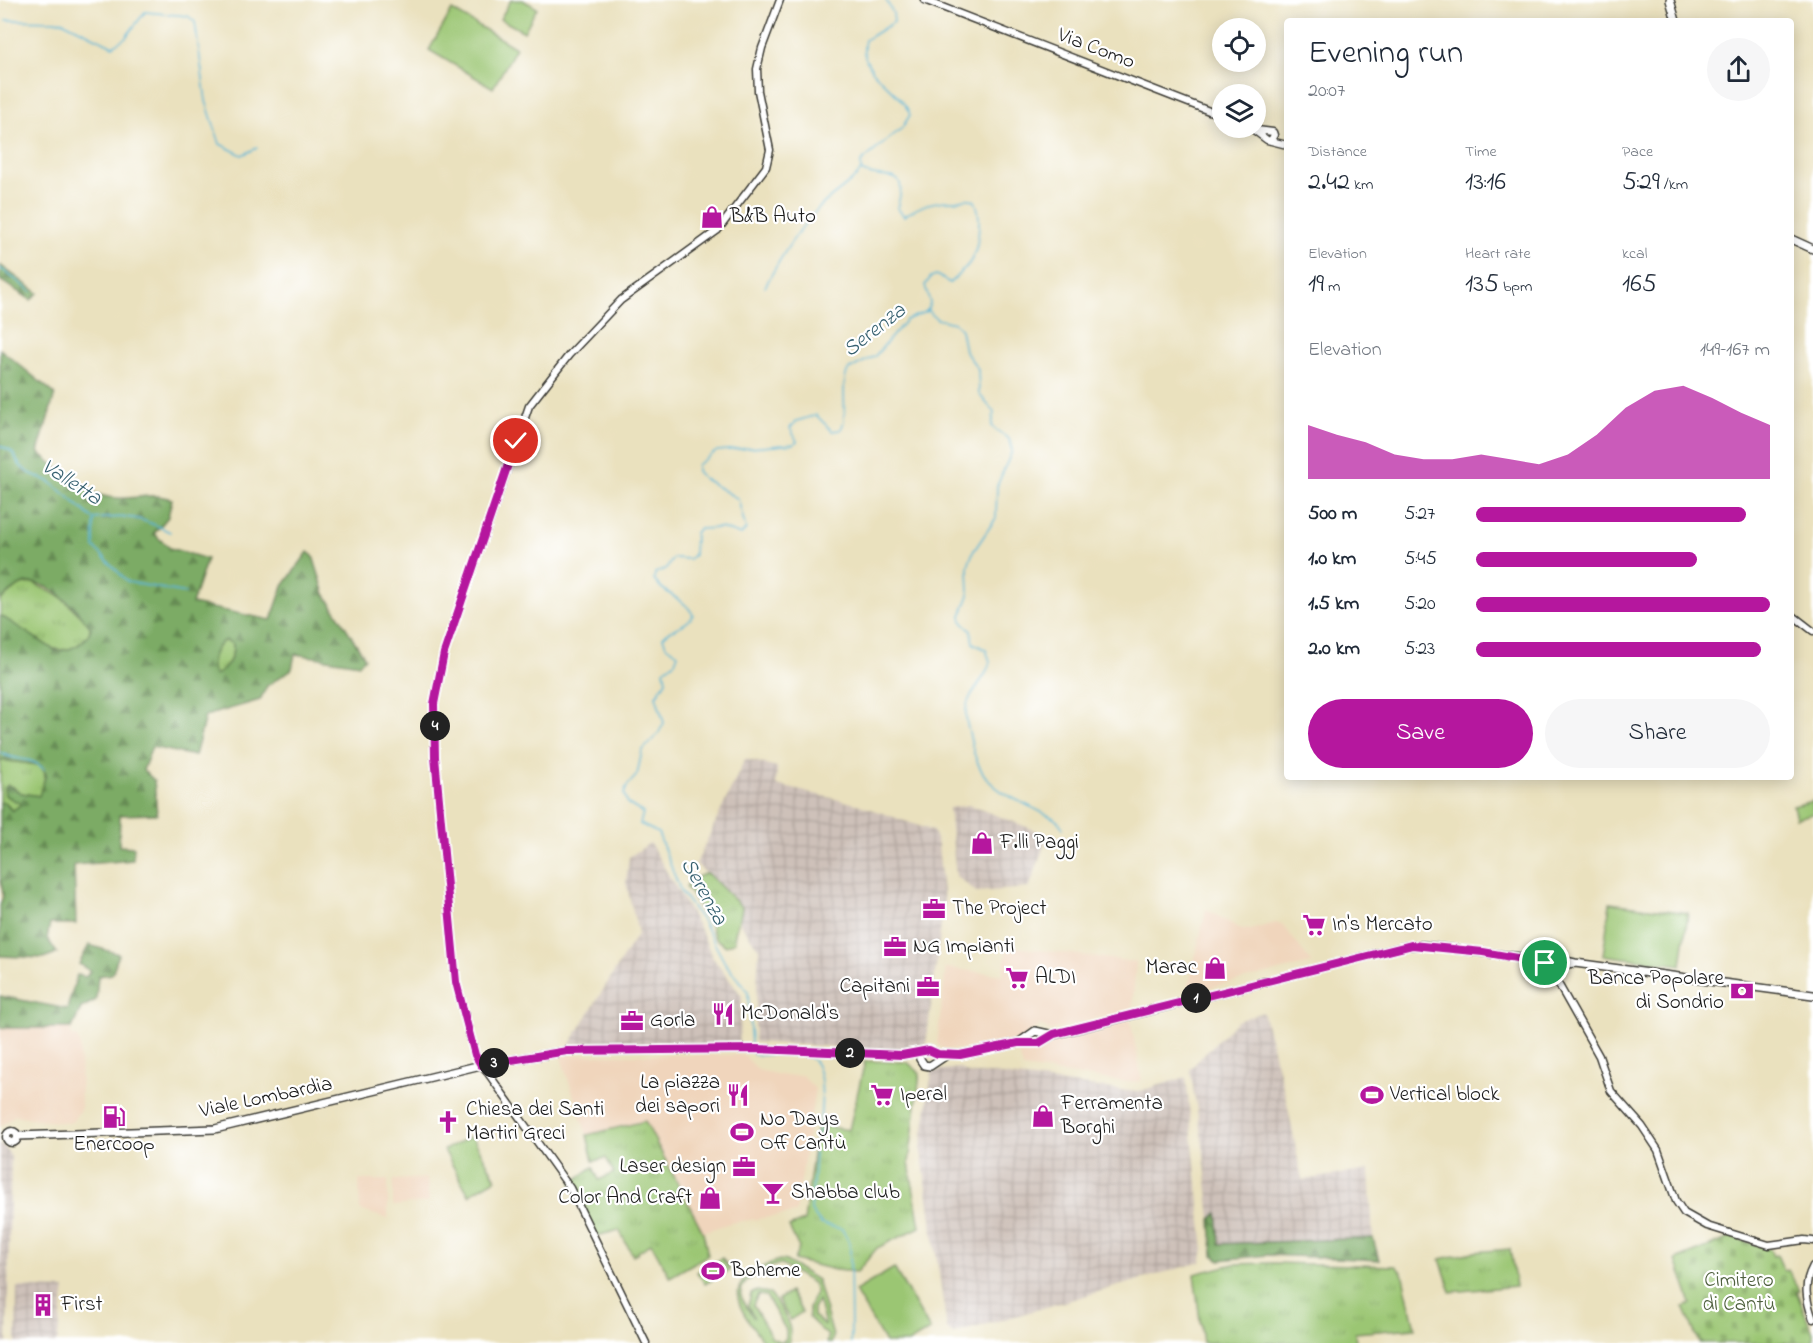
<!DOCTYPE html>
<meta charset="utf-8">
<style>
body{margin:0;font-family:"Indie Flower",sans-serif;background:#f6f6f7;color:#1f2937;height:100vh;display:flex;flex-direction:column;font-size:22px;white-space:nowrap}
*{box-sizing:border-box;margin:0}
p{font-size:20px;color:#747a83}
.icon{flex:none;width:33px;height:33px;fill:none;stroke:currentColor;stroke-width:2;stroke-linecap:round;stroke-linejoin:round}
.map{position:relative;flex:1;overflow:hidden}
.details{position:absolute;left:1284px;top:18px;width:510px;height:762px;display:flex;flex-direction:column;background:#fff;border-radius:6px;box-shadow:0 3px 15px #0003}
.details>*{flex:none}
.controls{position:absolute;left:1212px;top:18px;display:grid;gap:12px}
.controls a{display:grid;place-items:center;width:54px;height:54px;border-radius:50%;background:#fff;box-shadow:0 3px 15px #0003;font-size:30px}
.pin{position:absolute;display:grid;place-items:center;width:51px;height:51px;color:#fff;margin:-26px;border:3px solid #fff;border-radius:50%;box-shadow:0 2px 6px #0007}
.km{position:absolute;width:30px;height:30px;margin:-15px;border-radius:50%;background:#222;color:#fff;font-size:16px;line-height:30px;text-align:center}
.round{display:grid;place-items:center;flex:none;width:63px;height:63px;border-radius:32px;background:#f6f6f7}
.headline{display:flex;align-items:center;justify-content:space-between;height:102px;padding:0 24px}
h1{font-size:33px;font-weight:600;line-height:45px}
.stats{display:grid;grid-template-columns:repeat(3,1fr);gap:9px;height:102px;padding:6px 24px}
.stats div{display:grid;align-content:center}
.stats b{font-size:26px;font-weight:600}
.stats small{font-size:16px;font-weight:400}
.stats p{font-size:16px}
.chart{height:168px;padding:12px 24px}
.chart p{display:flex;justify-content:space-between}
.chart svg{width:100%;height:108px;margin-top:6px;fill:#b5179e;opacity:.7}
.cta{display:flex;gap:12px;margin-top:auto;padding:12px 24px}
.cta a{flex:1;height:69px;border-radius:36px;background:#b5179e;color:#fff;font-size:24px;font-weight:600;line-height:69px;text-align:center}
.cta a+a{background:#f6f6f7;color:#1f2937}
ul{padding:0 24px;list-style:none;font-size:20px}
li{display:grid;grid-template-columns:96px 72px 1fr;align-items:center;height:45px}
li i{height:15px;border-radius:8px;background:#b5179e}
.map>svg:first-child{display:block}
</style>
<div class="map">
<svg width="1813" height="1343" viewBox="0 0 1813 1343">
<defs>
<pattern id="industrial-grid" width="8" height="8" patternUnits="userSpaceOnUse" patternTransform="scale(1.5)"><rect width="8" height="8" fill="#cec1b9"/><path d="M0 4h8M4 0v8" fill="none" stroke="#b0a59e"/></pattern>
<pattern id="grass-tufts" width="24" height="20" patternUnits="userSpaceOnUse" patternTransform="scale(1.5)"><rect width="24" height="20" fill="#9bc673"/><path d="M3 7l-1-3M5 7V3M7 7l1-3M15 17l-1-3M17 17v-4M19 17l1-3" fill="none" stroke="#85aa63"/></pattern>
<pattern id="forest-firs" width="22" height="20" patternUnits="userSpaceOnUse" patternTransform="scale(1.5)"><rect width="22" height="20" fill="#7cab65"/><path d="M5 1l3.5 6h-7zM16 11l3.5 6h-7z" fill="#658a52"/></pattern>
<pattern id="cemetery-stones" width="16" height="16" patternUnits="userSpaceOnUse" patternTransform="scale(1.5)"><rect width="16" height="16" fill="#9bc673"/><path d="M2 7V4a2 2 0 0 1 4 0v3zM10 15v-3a2 2 0 0 1 4 0v3z" fill="#85aa63"/></pattern>
</defs>
<rect width="100%" height="100%" fill="#fff"/>
<filter id="ink" filterUnits="userSpaceOnUse"><feTurbulence type="fractalNoise" baseFrequency=".0167" numOctaves="2"/><feDisplacementMap in="SourceGraphic" scale="12" xChannelSelector="R" yChannelSelector="G"/><feConvolveMatrix kernelMatrix="1 2 1 2 8 2 1 2 1" color-interpolation-filters="sRGB"/></filter>
<filter id="wash" filterUnits="userSpaceOnUse"><feTurbulence type="fractalNoise" baseFrequency=".008" numOctaves="4" result="noise"/><feDisplacementMap in="SourceGraphic" scale="24" xChannelSelector="R" yChannelSelector="G"/><feGaussianBlur stdDeviation="1.35" result="paint"/><feColorMatrix in="noise" values="0 0 0 0 0 0 0 0 0 0 0 0 0 0 0 0 0 1.4 0 .05"/><feComposite in="paint" operator="in"/></filter>
<g filter="url(#wash)">
<rect width="100%" height="100%" fill="#eae1be"/>
<path fill="#f0d5bc" d="M1206,909L1239,928L1250,930L1275,923L1282,924L1312,963L1187,993Z
M1007,946L1136,962L1132,1009L1049,1031L1041,1025L1021,1040L980,1048L946,1050L940,1047L937,1043L946,968L1003,975Z
M1130,1018L1142,1081L1128,1082L1023,1068L1017,1046H1040L1055,1038Z
M0,1028H72L70,1034L78,1039L80,1044L81,1108L73,1121L69,1123L49,1121L15,1115L0,1127Z
M560,1055H744L758,1070L785,1076L802,1075L815,1089L796,1213L730,1223L703,1232L645,1121L587,1135Z
M427,1178L429,1202L393,1206V1180Z
M388,1180V1219L360,1210L359,1180Z"/>
<path fill="url(#industrial-grid)" d="M745,759L777,767L776,785L857,804L933,831L938,845L944,902L926,1045L917,1052L754,1042L759,949L740,923V904L696,864Z
M969,805L1048,835L1029,888L976,892L956,876L949,808Z
M650,843L700,929L713,958L742,996L739,1046L570,1044L638,933L626,882L629,857Z
M1263,1012L1287,1102L1302,1180L1369,1170L1373,1238L1220,1244L1216,1214L1211,1219L1203,1146L1190,1069L1237,1021Z
M959,1068L970,1074H994L1137,1092L1186,1077L1204,1250L1201,1262L953,1334L947,1329L921,1149L932,1071Z
M0,1145L5,1147L11,1157L7,1343H0Z
M17,1287L65,1289L57,1343H16Z"/>
<path fill="url(#grass-tufts)" stroke="#5c7148" stroke-width="1.5" d="M33,583L61,597L90,625C91,634 86,640 79,644C52,663 21,630 0,615V600L21,585Z
M225,640L233,643C234,656 227,671 214,675C208,663 214,647 225,640Z
M0,760L40,765L45,769L44,785L39,796L21,793L12,786L6,796L20,803V805L12,811L7,804L0,803Z
M707,873L742,907C742,920 732,930 735,942L726,946L715,938L708,919L686,887L690,880Z
M865,1061L907,1062L920,1073L909,1163L920,1227L877,1248L857,1272L835,1270L794,1260L799,1248L789,1227L804,1221L817,1125L849,1130Z
M645,1121L703,1232L708,1255L670,1277L651,1243L633,1256L619,1230L596,1236L571,1183L593,1167L599,1180L614,1173L606,1158L593,1161L587,1135Z
M1510,1249L1516,1286L1451,1292L1440,1259L1473,1252Z
M1272,1263L1396,1266L1402,1273L1415,1328L1355,1333L1356,1343H1203L1194,1274L1234,1264Z"/>
<path fill="url(#forest-firs)" stroke="#4c6440" stroke-width="1.5" fill-rule="evenodd" d="M0,265L38,293L31,300L0,280Z
M0,349L55,394L38,452C66,474 88,501 126,498C147,497 150,493 172,499L168,517L154,534L170,548L207,559L192,604L271,620L283,586L308,552L313,556L325,594L365,658L359,664L295,654L292,669L267,686L260,700L205,716L195,756L152,747L143,770L154,780L157,814L120,815L119,846L134,847L133,860L74,865L76,924H50L47,938L57,953L43,958L0,956V906L3,895L0,875V803L4,802L12,811L20,805L19,803L5,795L4,789L8,785L21,793L39,796L46,774L40,765L0,760V615L56,651C71,651 87,643 91,628C78,611 51,580 27,583C17,585 8,593 0,601ZM225,640L233,644C234,656 227,671 214,675C209,663 214,647 225,640Z
M89,945L119,954L112,974L98,976L96,1000L81,1008L72,1028H0V996L67,1009L77,975L86,977L90,971L79,964Z
M1217,1213L1220,1244L1373,1238L1379,1260L1268,1255L1220,1260L1213,1255L1211,1219Z"/>
<path fill="url(#cemetery-stones)" stroke="#5c7148" stroke-width="1.5" d="M1732,1237L1770,1249L1773,1256L1777,1255L1784,1271L1788,1270L1799,1290L1796,1291L1813,1333V1343H1699L1684,1307L1691,1304L1676,1260Z"/>
<path fill="#9bc673" stroke="#5c7148" stroke-width="1.5" fill-rule="evenodd" d="M511,0H523L537,8L524,32L500,19Z
M452,10L516,48L493,88L429,50Z
M1813,801V814L1796,818L1793,806Z
M1610,903L1688,913L1681,965L1603,955Z
M472,1136L496,1179L469,1195L444,1150Z
M722,1258L730,1270L705,1284L697,1272Z
M780,1260L786,1261L817,1280L833,1336L832,1343H827L828,1336L809,1318V1307L816,1292L813,1283L780,1264C768,1267 737,1281 741,1296C743,1304 750,1312 754,1318L748,1306L751,1294L757,1291L769,1293C778,1304 797,1329 788,1343H764C748,1318 720,1293 754,1272C763,1267 770,1262 780,1260ZM758,1295L766,1296L786,1330V1338L782,1342L772,1338L753,1305ZM818,1300L825,1324V1325L813,1316V1308Z
M894,1268L930,1330L908,1343H885L855,1291Z
M790,1292L802,1312L790,1320L778,1300Z"/>
<g fill="none" stroke-linecap="round" stroke-linejoin="round">
<path stroke="#59b5d7" stroke-width="1.5" d="M0,15V16
M6,20L62,21L113,46L126,37L145,12L188,16L195,22L206,101L220,144L242,155L257,148
M0,268L32,292
M765,287C780,258 798,228 822,205C834,193 850,185 861,171
M928,311L937,319L955,323L961,330L965,351L978,369L979,394L994,412L992,427L1009,439L1012,451L997,486L996,518L973,552L968,566L969,595L961,616L962,622L971,631L973,643L986,650L990,661C987,680 968,691 966,710C965,720 969,732 971,741C980,787 1003,793 1041,812C1050,816 1058,819 1063,828
M0,446C23,455 10,458 25,470C32,476 42,477 50,482C65,492 79,508 94,519C129,515 138,516 170,532
M94,521V547L128,582L185,593
M0,753C19,762 30,756 44,769
M751,1046L748,992L725,963L702,920L681,892L658,833L640,824L643,813L628,804L624,794L627,786L637,775L642,751L658,734L664,723L656,696L666,681L664,670L675,662L678,654L666,646L663,637C671,627 687,627 693,615C686,599 663,594 654,580L655,573L666,569L673,558L689,559L694,555L695,533L698,529L721,528L741,535L746,529L738,499L703,478L697,471V465L717,451L794,444L797,441L790,428L797,421L816,415L832,431L840,430C850,419 839,388 848,370L875,356L906,320L927,311L930,303L925,285L931,277L936,275L950,283C956,276 965,270 970,262C979,251 982,214 975,201C967,196 962,201 953,201C933,200 920,206 904,216L897,208C910,164 887,184 861,171V162L902,128L910,115C902,89 856,73 865,40L894,22L893,13L886,0
M752,1051L754,1055C770,1055 790,1052 806,1056C830,1062 820,1123 817,1140
M815,1153L811,1211L821,1224L842,1229L850,1244L851,1343"/>
</g>
</g>
<g filter="url(#ink)">
<g fill="none" stroke-linecap="round" stroke-linejoin="round">
<g stroke="#3b3a34" stroke-width="9">
<path id="tertiary" d="M924,0L1222,116
M1251,128L1267,140L1287,145
M1257,130L1273,132L1274,135L1271,140
M1791,614L1813,631
M1547,964L1599,1056L1611,1091L1642,1126L1658,1150L1676,1201L1684,1213L1707,1226L1769,1245L1804,1240L1813,1241
M1813,1266C1803,1284 1806,1300 1813,1319
M646,1343L570,1188L475,1055L456,982L435,757L434,704L444,653L529,406L569,355L621,300L718,230L766,167L770,150L758,91L757,69L762,48L780,0"/>
</g>
<g stroke="#3b3a34" stroke-width="10">
<path id="secondary" d="M1670,0L1676,21
M1791,239L1813,249
M1538,959L1551,954L1561,960L1575,963L1813,995
M1021,1043H1039L1053,1035L1407,946L1422,945L1536,959L1550,966L1575,963
M920,1059L924,1065L930,1066L945,1056
M6.5 1137a5.5 5.5 0 1 1 11 0a5.5 5.5 0 1 1-11 0Z
M18,1136L215,1129L481,1065L567,1051L756,1049L902,1055L929,1050L938,1054L960,1055L1018,1043L1035,1031L1053,1035"/>
</g>
<use href="#tertiary" stroke="#fff" stroke-width="6"/>
<use href="#secondary" stroke="#fff" stroke-width="7"/>
</g>
</g>
<g fill="none" stroke-linecap="round" stroke-linejoin="round" filter="url(#ink)">
<g stroke="#fff" stroke-width="12">
<path id="route" d="M516,441L444,653L434,704L435,757L456,982L475,1055L481,1065L567,1051L756,1049L902,1055L929,1050L938,1054L960,1055L1018,1043H1039L1054,1034L1412,945L1483,952L1545,963"/>
</g>
<use href="#route" stroke="#b5179e" stroke-width="8"/>
</g>
<defs>
<g id="shop-bare" transform="scale(1.8)"><path d="M-5-2.5h2.3a2.7 3.5 0 0 1 5.4 0H5L5.5 6h-11ZM-1.5-2.5h3a1.5 2.3 0 0 0-3 0Z" fill="#b5179e" stroke="#fff" stroke-width="2.5" paint-order="stroke"/></g>
<g id="office-bare" transform="scale(1.8)"><path d="M-6-3h4V-5.5h4V-3h4V5H-6ZM-1-4.5V-3h2v-1.5ZM-6 0V1H6V0Z" fill="#b5179e" stroke="#fff" stroke-width="2.5" paint-order="stroke"/></g>
<g id="supermarket-bare" transform="scale(1.8)"><path d="M-6-5.5h2.5l.6 2H6L4.5 2H-2.5L-4.4-4H-6ZM-1.5 3.2a1.3 1.3 0 1 0 .1 0ZM3 3.2a1.3 1.3 0 1 0 .1 0Z" fill="#b5179e" stroke="#fff" stroke-width="2.5" paint-order="stroke"/></g>
<g id="bank-bare" transform="scale(1.8)"><path d="M-6-4H6V4H-6ZM0-2.3a2.3 2.3 0 1 0 0 4.6a2.3 2.3 0 1 0 0-4.6Z" fill="#b5179e" stroke="#fff" stroke-width="2.5" paint-order="stroke"/></g>
<g id="restaurant-bare" transform="scale(1.8)"><path d="M-5-6h1v4h1v-4h1v4h1v-4h1v5L-1.5 .5V6h-2V.5L-5-1ZM5-6V6H3V1.5H1.5Q1.5-4 5-6Z" fill="#b5179e" stroke="#fff" stroke-width="2.5" paint-order="stroke"/></g>
<g id="stadium-bare" transform="scale(1.8)"><path d="M0-5a6.5 5 0 1 0 0 10a6.5 5 0 1 0 0-10ZM-3.5-1.8h7v3.6h-7Z" fill="#b5179e" stroke="#fff" stroke-width="2.5" paint-order="stroke"/></g>
<g id="fuel-bare" transform="scale(1.8)"><path d="M-5.5-6h7V0h2V4h1.3V-2.5L3-4.5l.8-.8L6-3V5H2.5V1h-1V6h-7ZM-4.2-4.7v3.2H.2V-4.7Z" fill="#b5179e" stroke="#fff" stroke-width="2.5" paint-order="stroke"/></g>
<g id="church-bare" transform="scale(1.8)"><path d="M-1.2-6h2.4v3.5h3.3v2.4h-3.3V6h-2.4V-.1h-3.3v-2.4h3.3Z" fill="#b5179e" stroke="#fff" stroke-width="2.5" paint-order="stroke"/></g>
<g id="bar-bare" transform="scale(1.8)"><path d="M-6-5H6L.8 .8V4.5H3.5V6h-7V4.5H-.8V.8Z" fill="#b5179e" stroke="#fff" stroke-width="2.5" paint-order="stroke"/></g>
<g id="building-bare" transform="scale(1.8)"><path d="M-4-6H4V6H1V3H-1V6H-4ZM-2.5-4.3h1.7v1.8h-1.7ZM.8-4.3h1.7v1.8H.8ZM-2.5-1h1.7V.8h-1.7ZM.8-1h1.7V.8H.8Z" fill="#b5179e" stroke="#fff" stroke-width="2.5" paint-order="stroke"/></g>
</defs>
<g fill-rule="evenodd">
<use href="#shop-bare" x="712" y="217"/>
<use href="#shop-bare" x="982" y="843"/>
<use href="#office-bare" x="934" y="909"/>
<use href="#supermarket-bare" x="1314" y="925"/>
<use href="#office-bare" x="895" y="947"/>
<use href="#shop-bare" x="1215" y="968"/>
<use href="#supermarket-bare" x="1017" y="978"/>
<use href="#office-bare" x="928" y="987"/>
<use href="#bank-bare" x="1742" y="991"/>
<use href="#restaurant-bare" x="723" y="1014"/>
<use href="#office-bare" x="632" y="1021"/>
<use href="#restaurant-bare" x="738" y="1095"/>
<use href="#supermarket-bare" x="882" y="1095"/>
<use href="#stadium-bare" x="1372" y="1095"/>
<use href="#shop-bare" x="1043" y="1116"/>
<use href="#fuel-bare" x="114" y="1117"/>
<use href="#church-bare" x="448" y="1122"/>
<use href="#stadium-bare" x="742" y="1132"/>
<use href="#office-bare" x="744" y="1167"/>
<use href="#bar-bare" x="773" y="1193"/>
<use href="#shop-bare" x="710" y="1198"/>
<use href="#stadium-bare" x="713" y="1271"/>
<use href="#building-bare" x="43" y="1305"/>
</g>
<g text-anchor="middle" dominant-baseline="central" stroke-width="4.5" stroke-linejoin="round" paint-order="stroke">
<g font-size="21" fill="#1c1c1c" stroke="#fff">
<text transform="translate(1096 49) rotate(21)">Via Como</text>
<text transform="translate(266 1098) rotate(-12)">Viale Lombardia</text>
</g>
<g font-size="21" fill="#1c1c1c" stroke="#fff" text-anchor="start">
<text x="730" y="217">B&amp;B Auto</text>
<text x="1000" y="843">F.lli Paggi</text>
<text x="952" y="909">The Project</text>
<text x="1332" y="925">In's Mercato</text>
<text x="913" y="947">NG Impianti</text>
<text x="1197" y="968" text-anchor="end">Marac</text>
<text x="1035" y="978">ALDI</text>
<text x="1724" y="979" text-anchor="end">Banca Popolare<tspan x="1724" dy="24">di Sondrio</tspan></text>
<text x="910" y="987" text-anchor="end">Capitani</text>
<text x="741" y="1014">McDonald's</text>
<text x="650" y="1021">Gorla</text>
<text x="720" y="1083" text-anchor="end">La piazza<tspan x="720" dy="24">dei sapori</tspan></text>
<text x="900" y="1095">Iperal</text>
<text x="1390" y="1095">Vertical block</text>
<text x="1061" y="1104">Ferramenta<tspan x="1061" dy="24">Borghi</tspan></text>
<text x="466" y="1110">Chiesa dei Santi<tspan x="466" dy="24">Martiri Greci</tspan></text>
<text x="760" y="1120">No Days<tspan x="760" dy="24">Off Cantù</tspan></text>
<text x="114" y="1145" text-anchor="middle">Enercoop</text>
<text x="726" y="1167" text-anchor="end">Laser design</text>
<text x="791" y="1193">Shabba club</text>
<text x="692" y="1198" text-anchor="end">Color And Craft</text>
<text x="731" y="1271">Boheme</text>
<text x="61" y="1305">First</text>
</g>
<g font-size="21" fill="#4f603f" stroke="#fff">
<text x="1739" y="1281">Cimitero<tspan x="1739" dy="24">di Cantù</tspan></text>
</g>
<g font-size="22" font-style="italic" fill="#376170" stroke="#fff">
<text transform="translate(875 331) rotate(-38)">Serenza</text>
<text transform="translate(71 483) rotate(33)">Valletta</text>
<text transform="translate(703 892) rotate(61)">Serenza</text>
</g>
</g>
</svg>
<div class="controls">
<a><svg class="icon" aria-label="locate" viewBox="0 0 24 24"><circle cx="12" cy="12" r="6"/><path d="M12 2v4M12 18v4M2 12h4M18 12h4"/></svg></a>
<a><svg class="icon" aria-label="layers" viewBox="0 0 24 24"><path d="M12 4l9 5-9 5-9-5zM3 14l9 5 9-5"/></svg></a>
</div>
<div class="pin" style="left:1545px;top:963px;background:#1e9e55"><svg class="icon" aria-label="arrive" viewBox="0 0 24 24"><path d="M6 21V4h12l-3 4 3 4H6"/></svg></div>
<div class="pin" style="left:516px;top:441px;background:#d93025"><svg class="icon" aria-label="check" viewBox="0 0 24 24"><path d="M5 12l5 5 9-10"/></svg></div>
<b class="km" style="left:1196px;top:998px">1</b>
<b class="km" style="left:850px;top:1053px">2</b>
<b class="km" style="left:494px;top:1063px">3</b>
<b class="km" style="left:435px;top:726px">4</b>
<section class="details">
<div class="headline"><div><h1>Evening run</h1><p>20:07</p></div><a class="round"><svg class="icon" aria-label="share" viewBox="0 0 24 24"><path d="M12 15V3M7 8l5-5 5 5M5 13v7h14v-7"/></svg></a></div>
<div class="stats">
<div><p>Distance</p><b>2.42<small> km</small></b></div>
<div><p>Time</p><b>13:16</b></div>
<div><p>Pace</p><b>5:29<small> /km</small></b></div>
</div>
<div class="stats">
<div><p>Elevation</p><b>19<small> m</small></b></div>
<div><p>Heart rate</p><b>135<small> bpm</small></b></div>
<div><p>kcal</p><b>165</b></div>
</div>
<div class="chart"><p><span>Elevation</span>149–167 m</p>
<svg viewBox="0 0 160 44" preserveAspectRatio="none"><path d="M0 44V22L10 26L20 29L30 34L40 36L50 36L60 34L70 36L80 38L90 34L100 26L110 15L120 8L130 6L140 11L150 17L160 22V44z"/></svg>
</div>
<ul>
<li><b>500 m</b>5:27<i style="width:92%"></i></li>
<li><b>1.0 km</b>5:45<i style="width:75%"></i></li>
<li><b>1.5 km</b>5:20<i style="width:100%"></i></li>
<li><b>2.0 km</b>5:23<i style="width:97%"></i></li>
</ul>
<div class="cta"><a>Save</a><a>Share</a></div>
</section>
</div>
